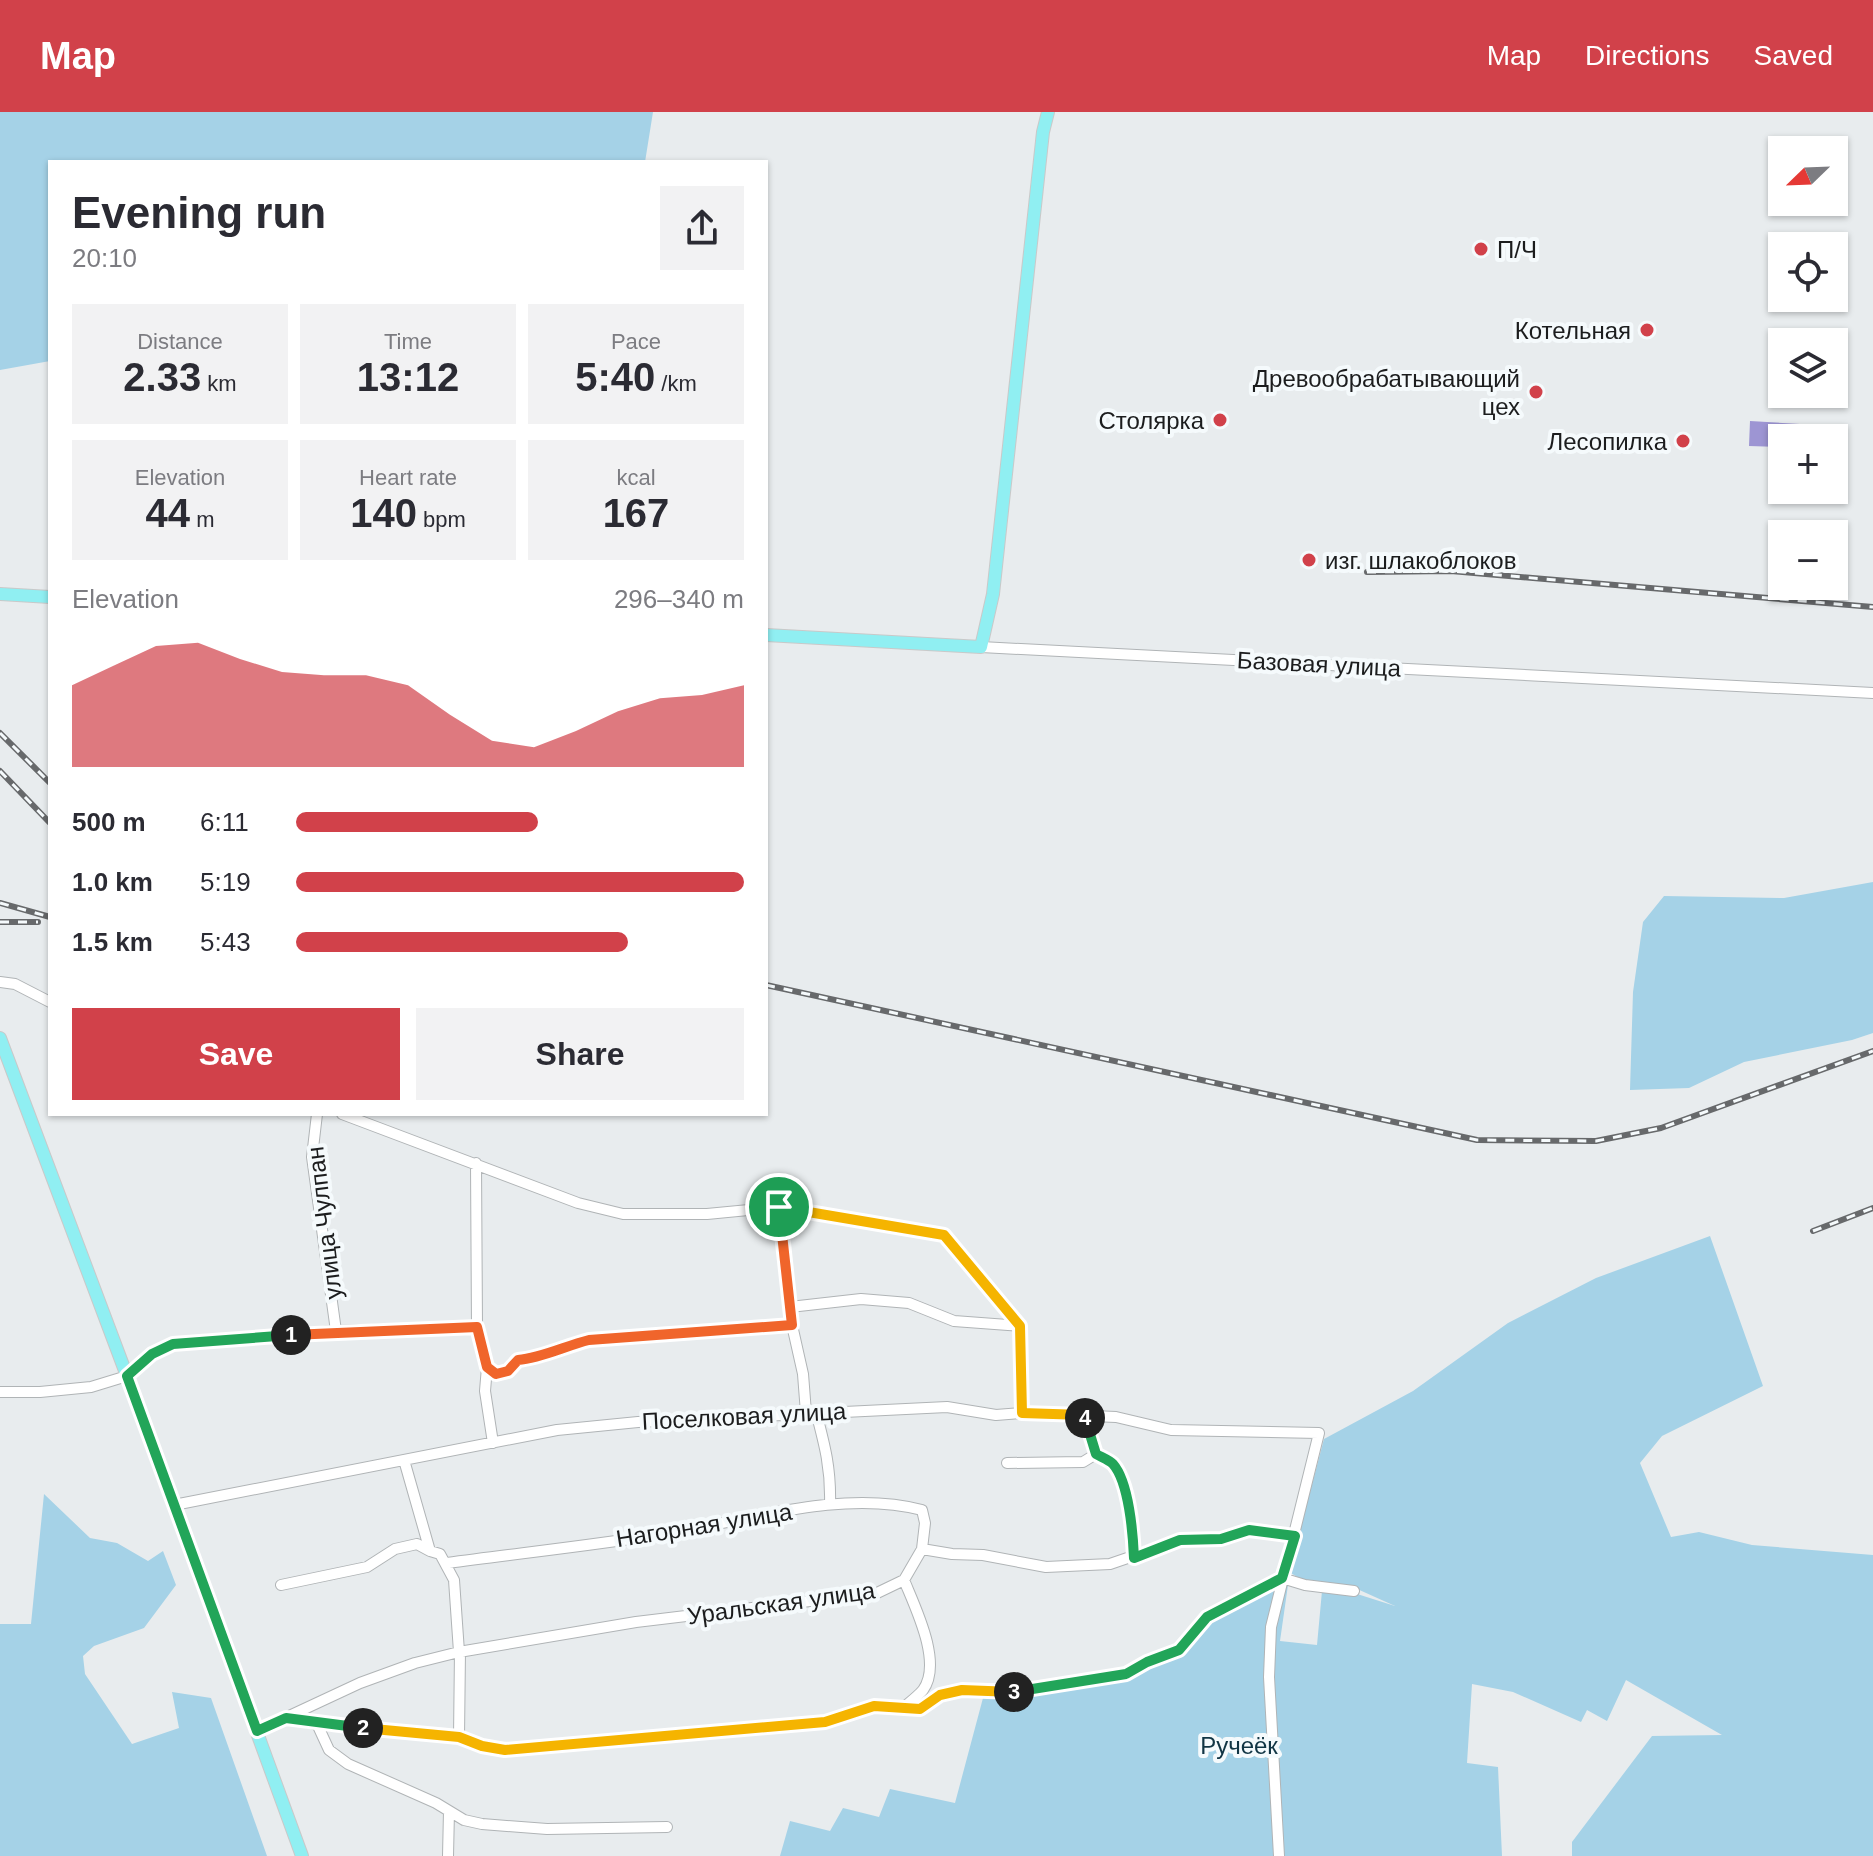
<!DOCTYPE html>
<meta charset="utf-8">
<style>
body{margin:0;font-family:Arial,sans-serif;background:#f2f2f3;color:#2b2b33;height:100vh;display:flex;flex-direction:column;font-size:30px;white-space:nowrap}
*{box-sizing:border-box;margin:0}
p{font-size:26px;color:#7c7c81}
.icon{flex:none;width:44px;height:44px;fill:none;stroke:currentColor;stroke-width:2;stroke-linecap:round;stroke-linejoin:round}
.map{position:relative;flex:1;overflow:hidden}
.sheet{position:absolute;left:48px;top:48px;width:720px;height:956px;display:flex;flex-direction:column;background:#fff;border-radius:0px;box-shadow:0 2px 6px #0004}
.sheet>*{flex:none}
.needle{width:52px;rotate:247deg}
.controls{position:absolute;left:1768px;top:24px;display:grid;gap:16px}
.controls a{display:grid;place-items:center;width:80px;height:80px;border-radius:0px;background:#fff;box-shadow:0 2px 6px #0004;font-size:40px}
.pin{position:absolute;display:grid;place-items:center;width:68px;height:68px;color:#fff;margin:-34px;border:4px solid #fff;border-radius:50%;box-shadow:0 2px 8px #0007}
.km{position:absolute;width:40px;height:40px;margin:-20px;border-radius:50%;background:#222;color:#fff;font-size:22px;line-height:40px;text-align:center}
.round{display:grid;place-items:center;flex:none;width:84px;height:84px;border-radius:0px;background:#f2f2f3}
.overview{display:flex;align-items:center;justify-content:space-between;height:136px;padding:0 24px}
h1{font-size:44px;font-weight:700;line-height:60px}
.stats{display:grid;grid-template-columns:repeat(3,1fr);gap:12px;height:136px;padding:8px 24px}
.stats div{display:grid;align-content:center;border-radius:0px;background:#f2f2f3;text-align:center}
.stats b{font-size:40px;font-weight:700}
.stats small{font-size:22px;font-weight:400}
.stats p{font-size:22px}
.chart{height:224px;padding:16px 24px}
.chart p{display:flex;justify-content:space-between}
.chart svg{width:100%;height:144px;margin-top:8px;fill:#d1414a;opacity:.7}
.primary-button{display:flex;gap:16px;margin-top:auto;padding:16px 24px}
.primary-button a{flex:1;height:92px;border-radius:0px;background:#d1414a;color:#fff;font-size:32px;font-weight:700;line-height:92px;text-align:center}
.primary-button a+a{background:#f2f2f3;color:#2b2b33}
ul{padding:0 24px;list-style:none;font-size:26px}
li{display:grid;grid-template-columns:128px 96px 1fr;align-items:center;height:60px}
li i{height:20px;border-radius:10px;background:#d1414a}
header{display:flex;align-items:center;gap:48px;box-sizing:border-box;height:112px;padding:0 40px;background:#d1414a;color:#fff}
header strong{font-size:38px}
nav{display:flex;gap:44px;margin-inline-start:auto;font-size:28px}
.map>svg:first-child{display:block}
</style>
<header>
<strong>Map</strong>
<nav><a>Map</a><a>Directions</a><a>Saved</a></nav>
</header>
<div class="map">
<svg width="1873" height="1744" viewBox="0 0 1873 1744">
<rect width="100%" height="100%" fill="#e8ecee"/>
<path fill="#a5d2e7" d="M0,0H653L645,50H50V249L0,258Z
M1873,770V921L1852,928L1744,950L1689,976L1630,978L1633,880L1643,810L1664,784L1784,786Z
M1710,1124L1763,1274L1662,1324L1640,1351L1671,1425L1699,1420L1752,1433L1873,1443V1744H1572V1730L1652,1624L1722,1623L1626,1568L1607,1609L1587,1598L1581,1610L1513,1580L1472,1572L1467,1651L1498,1655L1502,1744H780L790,1709L830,1719L843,1696L879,1705L890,1677L955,1691L983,1586L1127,1564L1179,1539L1209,1505L1278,1472L1288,1473L1280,1529L1317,1533L1322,1479L1354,1481L1395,1494L1355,1476L1306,1470L1289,1460L1324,1327L1413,1279L1508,1211L1596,1166Z
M44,1382L90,1426L117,1431L148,1449L163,1439L176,1473L144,1516L94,1534L83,1544L85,1562L132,1632L179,1616L172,1580L211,1586L267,1744H0V1512H31Z"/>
<path fill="#9d95d3" d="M1750,309L1817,313L1816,326H1782V335L1749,334Z"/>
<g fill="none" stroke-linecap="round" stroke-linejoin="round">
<g stroke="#b0b4b6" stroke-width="12">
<path id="minor" d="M981,535L1873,581
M0,870L15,872L50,890
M317,1002L312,1045L336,1219
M342,1002L578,1091L623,1102H707L779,1095L944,1123L1020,1214L1022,1301
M476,1051L477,1215L487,1255L485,1279L493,1331
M779,1095L790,1195
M792,1213L803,1262L806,1301
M487,1255L496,1262L508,1259L518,1248C542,1246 565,1234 589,1228L792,1213L790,1195L861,1187L909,1191L954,1209L1020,1214
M0,1280H40L91,1275L127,1264L152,1242L173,1232L336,1219L477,1215
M816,1300C825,1334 831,1357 830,1392
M1084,1303L1096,1342C1101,1345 1109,1348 1113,1352C1129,1370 1133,1422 1134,1446
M404,1348L430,1439L440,1442L454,1468L459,1540
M1007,1351L1083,1350L1096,1342
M174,1393L557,1318L638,1310L947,1295L996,1303L1022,1301L1116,1305L1171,1318L1319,1321L1271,1515L1269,1565L1279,1744
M447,1451C521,1441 596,1433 670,1421C750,1408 843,1377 922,1398L925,1411L922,1437
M281,1473L367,1455L395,1437L417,1432L430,1439
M904,1595C910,1590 918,1584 923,1578C943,1551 915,1495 904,1468
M286,1606L317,1612L459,1625L482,1634L505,1638L825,1610L874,1594L920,1597L940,1583L962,1578L1015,1580L1126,1562L1147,1550L1179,1538L1207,1505L1282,1466L1305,1473L1354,1479
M317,1612L329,1638L348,1652L436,1691L464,1708L482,1712L547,1717L667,1715
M257,1619L360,1571L415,1551L459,1540L636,1510L877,1481L904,1468L922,1437L952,1442L983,1443L1046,1455L1110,1452L1180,1428L1221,1427L1249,1418L1295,1424
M459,1625L460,1539
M448,1744L449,1699"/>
</g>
<g stroke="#c9c9c9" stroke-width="14">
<path id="major" d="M0,482L50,485
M766,523L981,535L993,482L1043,20L1048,0
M0,926L127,1264L302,1744"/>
</g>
<use href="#minor" stroke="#fff" stroke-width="10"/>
<use href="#major" stroke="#90eff2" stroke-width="12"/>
<g stroke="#67696b" stroke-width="6">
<path id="rail" d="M1367,460L1451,459L1873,495
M0,621L50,671
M0,659L50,711
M0,791L50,805
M0,810H38
M766,873L1477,1028L1596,1029L1661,1016L1873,939
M1813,1119L1873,1096"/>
</g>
<use href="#rail" stroke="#f5fafc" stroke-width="3" stroke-dasharray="9" stroke-linecap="butt"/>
</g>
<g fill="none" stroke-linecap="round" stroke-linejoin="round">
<g stroke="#fff" stroke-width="16">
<path id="split-1" d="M291,1223L477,1215L487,1255L496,1262L508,1259L518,1248C542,1246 565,1234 589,1228L792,1213L779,1095"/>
</g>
<g stroke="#fff" stroke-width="16">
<path id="split-2" d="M291,1223L173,1232L152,1242L127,1264L257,1619L286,1606L363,1616"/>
</g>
<g stroke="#fff" stroke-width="16">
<path id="split-3" d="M363,1616L459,1625L482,1634L505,1638L825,1610L874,1594L920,1597L940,1583L962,1578L1014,1580"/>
</g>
<g stroke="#fff" stroke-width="16">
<path id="split-4" d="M1014,1580L1126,1562L1147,1550L1179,1538L1207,1505L1282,1466L1295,1424L1249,1418L1221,1427L1180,1428L1134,1446C1133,1422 1129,1370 1113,1352C1109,1348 1101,1345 1096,1342L1085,1306"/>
</g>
<g stroke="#fff" stroke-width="16">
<path id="split-5" d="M779,1095L944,1123L1020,1214L1022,1301L1084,1303L1085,1306"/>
</g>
<use href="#split-1" stroke="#f0652b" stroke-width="10"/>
<use href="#split-2" stroke="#22a559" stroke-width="10"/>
<use href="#split-3" stroke="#f5b400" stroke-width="10"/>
<use href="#split-4" stroke="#22a559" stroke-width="10"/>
<use href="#split-5" stroke="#f5b400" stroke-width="10"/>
</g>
<g fill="#d1414a" stroke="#f5fafc" stroke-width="3">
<circle cx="1481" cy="137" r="8"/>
<circle cx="1647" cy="218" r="8"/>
<circle cx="1536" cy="280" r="8"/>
<circle cx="1220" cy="308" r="8"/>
<circle cx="1683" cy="329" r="8"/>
<circle cx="1309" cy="448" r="8"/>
</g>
<g text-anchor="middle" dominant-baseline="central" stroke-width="8" stroke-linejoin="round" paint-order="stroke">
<g font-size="24" fill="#1c1d1e" stroke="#f5fafc" text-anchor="end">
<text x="1497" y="137" text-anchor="start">П/Ч</text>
<text x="1631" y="218">Котельная</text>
<text x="1520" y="266">Древообрабатывающий<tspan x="1520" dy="28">цех</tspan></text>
<text x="1204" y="308">Столярка</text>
<text x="1667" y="329">Лесопилка</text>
<text x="1325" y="448" text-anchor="start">изг. шлакоблоков</text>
</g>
<g font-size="24" fill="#1c1d1e" stroke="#f5fafc">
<text transform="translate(1319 552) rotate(3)">Базовая улица</text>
<text transform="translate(324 1111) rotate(-97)">улица Чулпан</text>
<text transform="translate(744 1304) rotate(-3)">Поселковая улица</text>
<text transform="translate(704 1413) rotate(-9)">Нагорная улица</text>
<text transform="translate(781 1491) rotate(-8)">Уральская улица</text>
</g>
<g font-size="24" fill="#113544" stroke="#f5fafc">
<text x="1239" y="1633">Ручеёк</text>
</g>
</g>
</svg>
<div class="controls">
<a><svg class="needle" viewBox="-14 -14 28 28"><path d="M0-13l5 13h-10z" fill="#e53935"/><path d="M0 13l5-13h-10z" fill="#7c7c81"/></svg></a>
<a><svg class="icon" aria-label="locate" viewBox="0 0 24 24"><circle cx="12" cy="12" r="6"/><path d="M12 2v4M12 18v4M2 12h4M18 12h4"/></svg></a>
<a><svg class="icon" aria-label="layers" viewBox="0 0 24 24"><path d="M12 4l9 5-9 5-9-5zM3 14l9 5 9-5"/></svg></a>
<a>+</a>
<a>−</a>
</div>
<div class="pin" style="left:779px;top:1095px;background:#1e9e55"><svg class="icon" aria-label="arrive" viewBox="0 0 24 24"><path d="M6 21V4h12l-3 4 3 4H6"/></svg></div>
<b class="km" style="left:291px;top:1223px">1</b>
<b class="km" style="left:363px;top:1616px">2</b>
<b class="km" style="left:1014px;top:1580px">3</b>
<b class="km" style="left:1085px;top:1306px">4</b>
<section class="sheet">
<div class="overview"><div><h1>Evening run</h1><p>20:10</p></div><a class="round"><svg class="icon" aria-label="share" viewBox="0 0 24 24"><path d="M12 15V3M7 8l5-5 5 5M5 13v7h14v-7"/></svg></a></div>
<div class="stats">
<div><p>Distance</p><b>2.33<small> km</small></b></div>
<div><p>Time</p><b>13:12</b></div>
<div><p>Pace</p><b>5:40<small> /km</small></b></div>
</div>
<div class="stats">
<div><p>Elevation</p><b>44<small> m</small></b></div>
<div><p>Heart rate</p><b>140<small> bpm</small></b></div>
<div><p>kcal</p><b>167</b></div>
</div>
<div class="chart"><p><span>Elevation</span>296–340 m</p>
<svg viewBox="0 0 160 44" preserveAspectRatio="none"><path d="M0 44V19L10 13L20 7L30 6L40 11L50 15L60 16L70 16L80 19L90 28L100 36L110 38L120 33L130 27L140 23L150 22L160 19V44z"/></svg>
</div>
<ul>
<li><b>500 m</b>6:11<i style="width:54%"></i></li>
<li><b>1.0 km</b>5:19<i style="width:100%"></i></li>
<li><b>1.5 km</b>5:43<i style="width:74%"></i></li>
</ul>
<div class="primary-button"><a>Save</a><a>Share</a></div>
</section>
</div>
